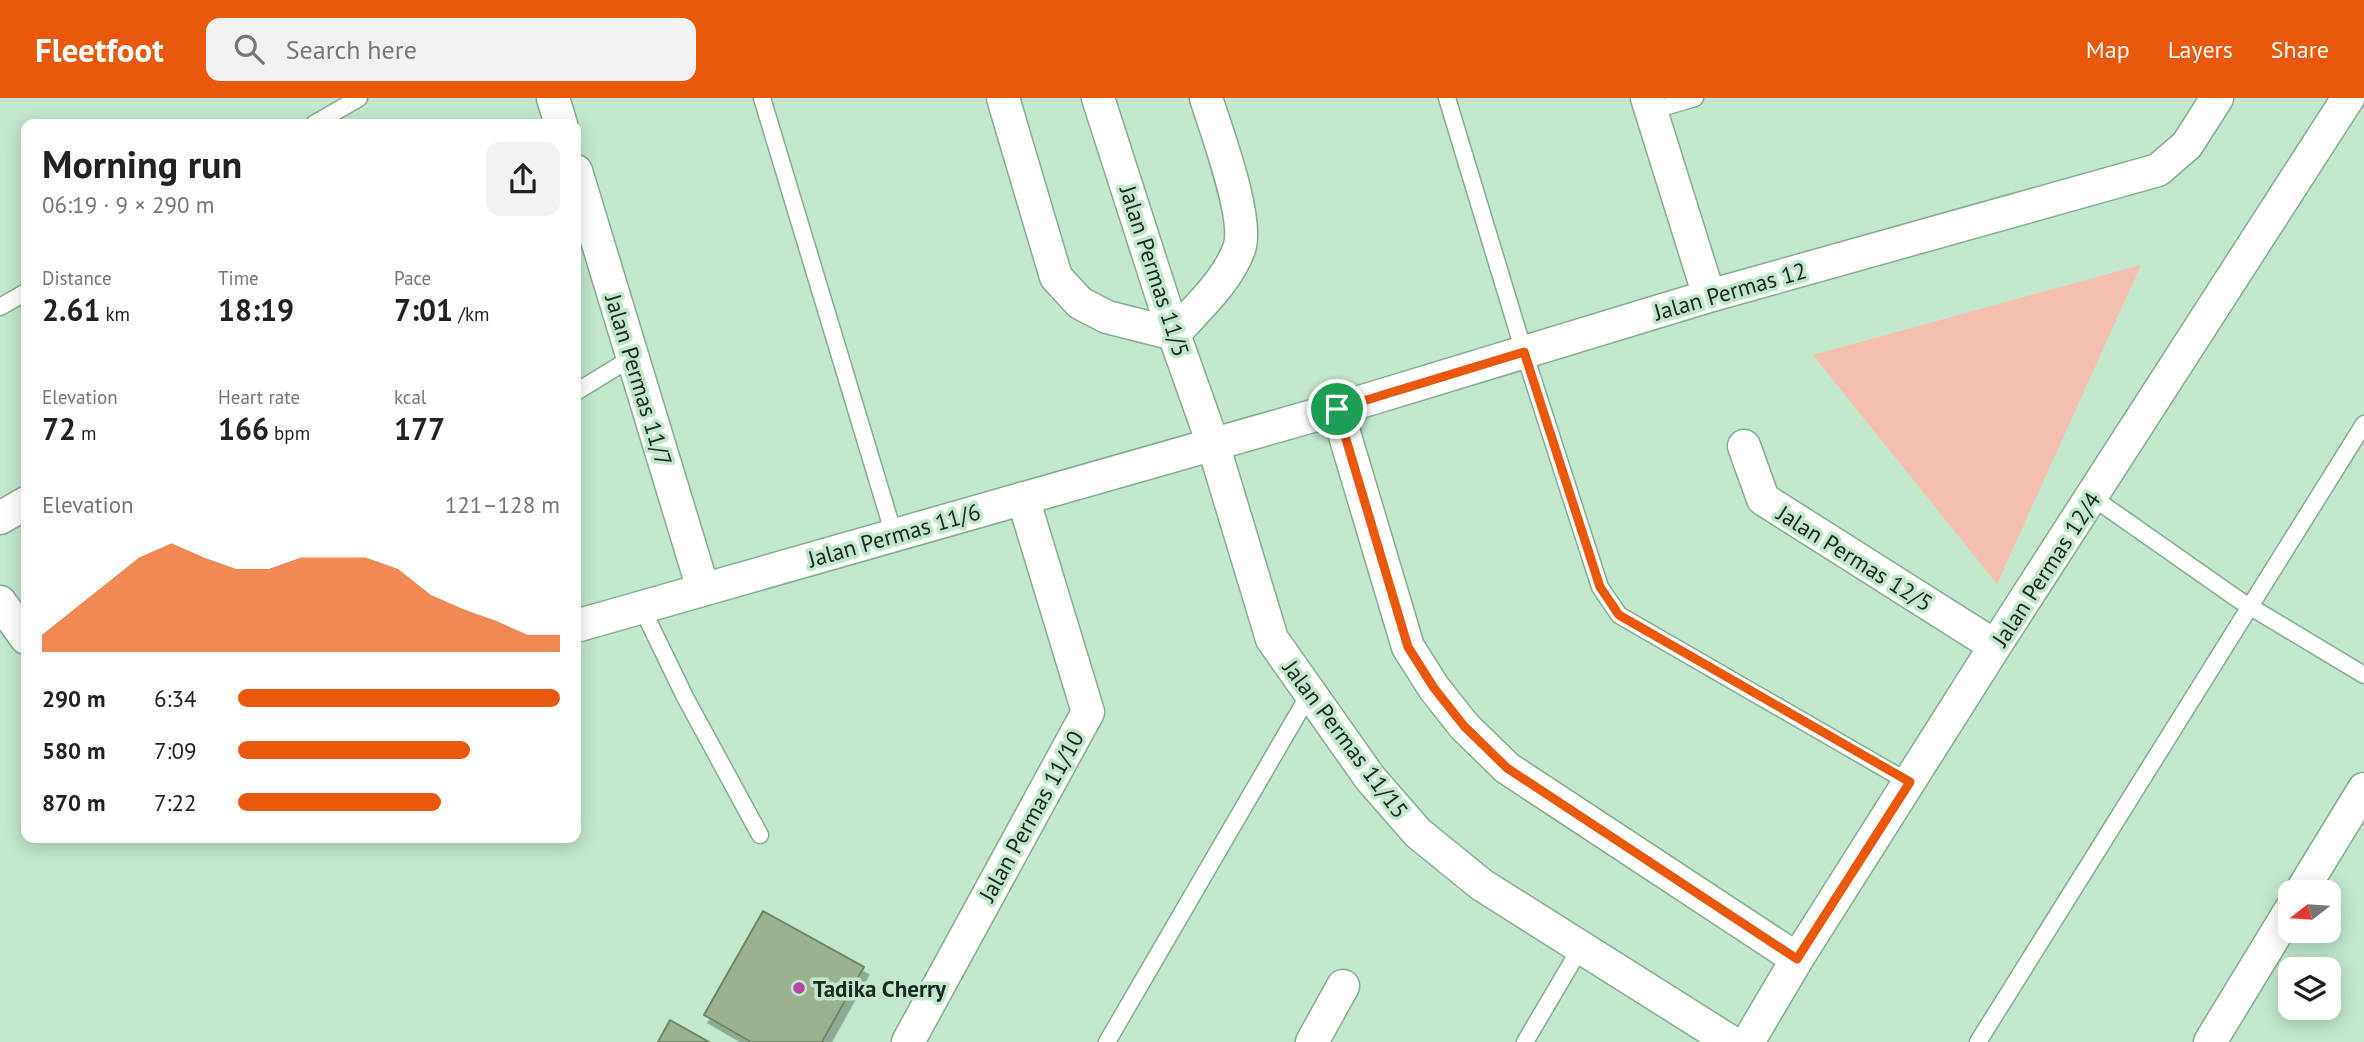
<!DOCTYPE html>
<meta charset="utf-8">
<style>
body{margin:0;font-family:"PT Sans",sans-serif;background:#f2f2f2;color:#222;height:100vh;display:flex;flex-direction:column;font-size:26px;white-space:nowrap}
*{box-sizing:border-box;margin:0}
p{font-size:23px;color:#767676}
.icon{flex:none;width:38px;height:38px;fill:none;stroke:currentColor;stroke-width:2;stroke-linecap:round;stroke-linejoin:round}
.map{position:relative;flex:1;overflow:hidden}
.panel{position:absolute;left:21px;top:21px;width:560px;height:724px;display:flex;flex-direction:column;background:#fff;border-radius:14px;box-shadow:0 4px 18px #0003}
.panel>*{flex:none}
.needle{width:46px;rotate:253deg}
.fabs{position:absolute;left:2278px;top:782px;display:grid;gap:14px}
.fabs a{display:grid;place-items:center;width:63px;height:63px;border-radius:14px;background:#fff;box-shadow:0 4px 18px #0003;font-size:35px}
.pin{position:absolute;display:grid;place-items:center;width:60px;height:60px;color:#fff;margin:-30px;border:4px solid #fff;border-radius:50%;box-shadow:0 2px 7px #0007}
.round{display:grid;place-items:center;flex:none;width:74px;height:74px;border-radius:14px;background:#f2f2f2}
.head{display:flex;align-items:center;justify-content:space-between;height:119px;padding:0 21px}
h1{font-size:38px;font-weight:800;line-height:52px}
.figures{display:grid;grid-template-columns:repeat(3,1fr);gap:10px;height:119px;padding:7px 21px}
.figures div{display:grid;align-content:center}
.figures b{font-size:30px;font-weight:800}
.figures small{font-size:19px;font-weight:400}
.figures p{font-size:19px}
.chart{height:196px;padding:14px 21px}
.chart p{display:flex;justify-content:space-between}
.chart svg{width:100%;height:126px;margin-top:7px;fill:#ea580c;opacity:.7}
ul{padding:0 21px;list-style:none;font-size:23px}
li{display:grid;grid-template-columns:112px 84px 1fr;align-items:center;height:52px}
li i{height:18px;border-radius:9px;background:#ea580c}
header{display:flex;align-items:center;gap:42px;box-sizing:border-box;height:98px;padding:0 35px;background:#ea580c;color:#fff}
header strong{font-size:33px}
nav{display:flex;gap:38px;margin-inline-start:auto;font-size:24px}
.search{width:490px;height:63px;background:#f2f2f2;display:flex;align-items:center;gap:18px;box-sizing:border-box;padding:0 24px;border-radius:14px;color:#767676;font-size:26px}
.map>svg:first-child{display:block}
</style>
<header>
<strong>Fleetfoot</strong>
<div class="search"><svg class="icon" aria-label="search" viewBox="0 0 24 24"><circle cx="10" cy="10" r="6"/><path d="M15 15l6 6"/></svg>Search here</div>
<nav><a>Map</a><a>Layers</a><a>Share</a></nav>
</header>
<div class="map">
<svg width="2364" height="944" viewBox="0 0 2364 944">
<defs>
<filter id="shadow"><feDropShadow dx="4.5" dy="8" stdDeviation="0" flood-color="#0004"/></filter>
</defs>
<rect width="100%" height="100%" fill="#c2e7cd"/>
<path fill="#f4beb1" d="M2141,167L1997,486L1813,257Z"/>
<path fill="#9bb18f" stroke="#708565" stroke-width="2" filter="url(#shadow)" d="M763,813L864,869L822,944H751L704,917Z
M670,922L709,944H658Z"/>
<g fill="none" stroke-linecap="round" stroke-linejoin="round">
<g stroke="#87ab92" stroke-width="19">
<path id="lane" d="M762,0L894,437
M1447,0L1524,254L1600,489L1619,517L1910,685
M1651,13L1695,0
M314,26L359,0
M0,209L26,194
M576,294L633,259
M2092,399L2239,502L2364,577
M641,508L685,599L760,737
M1107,944L1310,595
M1525,944L1581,849
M1978,944L2364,326"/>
</g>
<g stroke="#87ab92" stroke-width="35">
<path id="street" d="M553,0L561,26
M1003,0L1056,179L1080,205L1107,219L1174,236
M1098,0L1174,236L1213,346L1272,541L1370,680L1418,735L1482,787L1731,944
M1647,0L1709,198
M576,73L703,491
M1174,236C1197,210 1227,184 1239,151C1250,122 1216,32 1206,0
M1337,311L1408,549L1434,590L1464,628L1507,670L1797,861
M1744,348L1763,401L1995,548
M0,420L26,405
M0,504L26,540
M576,528L1337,311L1709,198L2158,72L2187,47L2217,0
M2301,794L2364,691
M908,944L1088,614L1023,400
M1312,944L1343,888
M1748,944L1797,861L1995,548L2348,0
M2210,944L2291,811"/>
</g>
<use href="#lane" stroke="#fff" stroke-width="16"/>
<use href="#street" stroke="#fff" stroke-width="32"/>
</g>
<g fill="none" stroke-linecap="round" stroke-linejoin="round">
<g stroke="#fff" stroke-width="14">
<path id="route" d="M1524,254L1600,489L1619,517L1910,684L1797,861L1507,670L1464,628L1434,590L1408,549L1337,311Z"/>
</g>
<use href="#route" stroke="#ea580c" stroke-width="9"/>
</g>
<circle fill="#b747a4" stroke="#c2e7cd" stroke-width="2.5" cx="799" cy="890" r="7"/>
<g text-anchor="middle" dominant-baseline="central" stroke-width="7" stroke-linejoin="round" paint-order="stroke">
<g font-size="23" fill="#1b2920" stroke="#c2e7cd">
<text transform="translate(1155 173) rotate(72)">Jalan Permas 11/5</text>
<text transform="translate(1730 193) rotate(-16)">Jalan Permas 12</text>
<text transform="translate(639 282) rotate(73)">Jalan Permas 11/7</text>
<text transform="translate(894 437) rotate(-16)">Jalan Permas 11/6</text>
<text transform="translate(1855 460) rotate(32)">Jalan Permas 12/5</text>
<text transform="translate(2046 471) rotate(-57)">Jalan Permas 12/4</text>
<text transform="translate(1346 641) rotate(53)">Jalan Permas 11/15</text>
<text transform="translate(1031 718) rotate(-61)">Jalan Permas 11/10</text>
</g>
<g font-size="23" font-weight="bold" fill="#1b2920" stroke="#c2e7cd" text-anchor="start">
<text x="813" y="890">Tadika Cherry</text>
</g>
</g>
</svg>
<div class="fabs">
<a><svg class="needle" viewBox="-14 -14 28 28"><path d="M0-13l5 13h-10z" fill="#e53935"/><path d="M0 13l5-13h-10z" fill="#767676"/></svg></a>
<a><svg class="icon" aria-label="layers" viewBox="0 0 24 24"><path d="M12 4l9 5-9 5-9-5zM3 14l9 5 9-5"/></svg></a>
</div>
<div class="pin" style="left:1337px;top:311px;background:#1e9e55"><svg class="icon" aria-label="arrive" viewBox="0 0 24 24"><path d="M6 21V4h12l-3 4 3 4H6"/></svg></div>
<section class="panel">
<div class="head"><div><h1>Morning run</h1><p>06:19 · 9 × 290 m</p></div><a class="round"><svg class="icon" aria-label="share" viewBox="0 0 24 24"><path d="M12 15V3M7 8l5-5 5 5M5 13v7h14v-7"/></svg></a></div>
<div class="figures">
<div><p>Distance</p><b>2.61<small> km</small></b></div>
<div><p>Time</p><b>18:19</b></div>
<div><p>Pace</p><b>7:01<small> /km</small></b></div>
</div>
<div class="figures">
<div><p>Elevation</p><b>72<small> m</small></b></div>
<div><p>Heart rate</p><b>166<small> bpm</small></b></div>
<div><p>kcal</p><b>177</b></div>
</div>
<div class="chart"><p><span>Elevation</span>121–128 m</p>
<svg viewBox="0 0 160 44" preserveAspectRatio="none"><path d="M0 44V38L10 29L20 20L30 11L40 6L50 11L60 15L70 15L80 11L90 11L100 11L110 15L120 24L130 29L140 33L150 38L160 38V44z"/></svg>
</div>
<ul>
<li><b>290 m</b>6:34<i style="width:100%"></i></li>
<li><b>580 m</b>7:09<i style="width:72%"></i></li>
<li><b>870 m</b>7:22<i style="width:63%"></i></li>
</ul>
</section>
</div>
